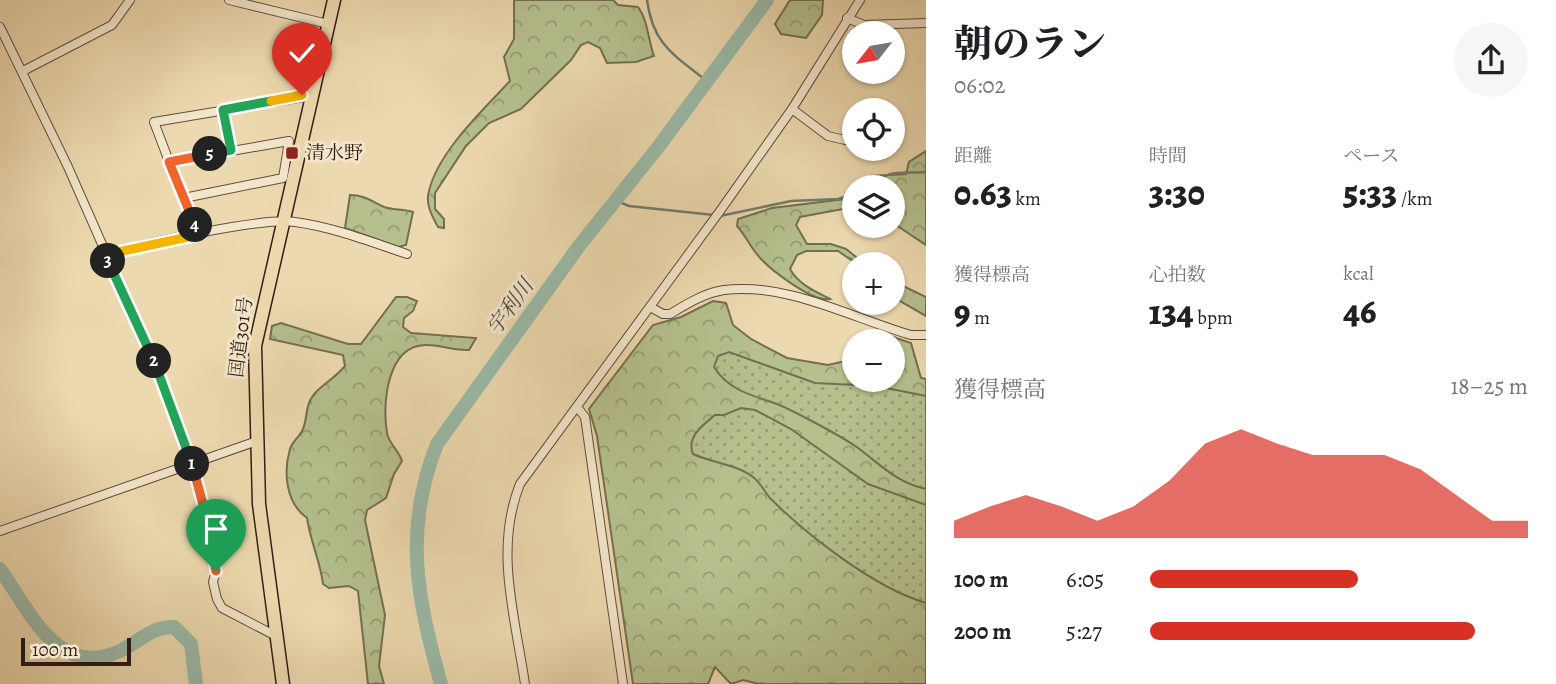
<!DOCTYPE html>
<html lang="ja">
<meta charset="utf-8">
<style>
body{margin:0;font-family:Alegreya,"Noto Serif JP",serif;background:#f6f6f6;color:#202124;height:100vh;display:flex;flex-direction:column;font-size:26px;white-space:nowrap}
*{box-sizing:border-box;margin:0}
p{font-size:23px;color:#757577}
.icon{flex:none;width:38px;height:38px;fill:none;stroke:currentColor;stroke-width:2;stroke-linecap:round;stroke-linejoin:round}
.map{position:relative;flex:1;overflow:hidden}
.side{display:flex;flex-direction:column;background:#fff;width:630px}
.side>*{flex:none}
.needle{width:46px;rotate:239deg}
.tools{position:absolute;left:842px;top:21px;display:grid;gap:14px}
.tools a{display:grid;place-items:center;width:63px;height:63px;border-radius:50%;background:#fff;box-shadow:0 2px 5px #0004;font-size:35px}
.scale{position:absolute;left:21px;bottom:18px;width:110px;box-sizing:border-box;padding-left:7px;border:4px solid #321e15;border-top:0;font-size:19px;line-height:24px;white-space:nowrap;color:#321e15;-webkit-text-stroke:5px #f3e6cb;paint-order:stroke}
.pin{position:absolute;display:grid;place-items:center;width:60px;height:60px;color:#fff;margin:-72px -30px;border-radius:50% 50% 50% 0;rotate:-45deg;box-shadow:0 0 7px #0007}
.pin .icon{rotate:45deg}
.km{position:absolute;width:35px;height:35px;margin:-18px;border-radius:50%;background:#222;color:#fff;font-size:19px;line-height:35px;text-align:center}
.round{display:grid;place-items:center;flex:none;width:74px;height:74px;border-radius:37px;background:#f6f6f6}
.headline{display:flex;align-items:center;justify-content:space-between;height:119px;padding:0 28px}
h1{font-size:38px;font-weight:800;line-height:52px}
.figures{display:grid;grid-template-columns:repeat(3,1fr);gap:10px;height:119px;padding:7px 28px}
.figures div{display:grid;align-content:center}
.figures b{font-size:35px;font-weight:800}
.figures small{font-size:19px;font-weight:400}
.figures p{font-size:19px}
.chart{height:196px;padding:14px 28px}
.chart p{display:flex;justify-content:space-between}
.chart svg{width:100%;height:126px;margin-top:7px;fill:#d93025;opacity:.7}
ul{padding:0 28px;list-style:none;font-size:23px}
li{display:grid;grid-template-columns:112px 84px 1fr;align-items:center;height:52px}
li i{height:18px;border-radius:9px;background:#d93025}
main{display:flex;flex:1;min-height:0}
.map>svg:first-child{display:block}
</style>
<main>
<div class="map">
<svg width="926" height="684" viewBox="0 0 926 684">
<defs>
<pattern id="grass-dots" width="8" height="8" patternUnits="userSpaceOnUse" patternTransform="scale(1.75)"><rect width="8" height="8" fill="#b5c08d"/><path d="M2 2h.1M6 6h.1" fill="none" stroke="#949b72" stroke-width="1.8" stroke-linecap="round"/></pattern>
<pattern id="forest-crowns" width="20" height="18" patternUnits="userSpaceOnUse" patternTransform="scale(1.75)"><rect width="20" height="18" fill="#b5c08d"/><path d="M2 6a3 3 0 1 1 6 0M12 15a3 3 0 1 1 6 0" fill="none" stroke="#949b72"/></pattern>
</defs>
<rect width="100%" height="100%" fill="#edd9af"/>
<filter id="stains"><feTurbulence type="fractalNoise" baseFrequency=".00286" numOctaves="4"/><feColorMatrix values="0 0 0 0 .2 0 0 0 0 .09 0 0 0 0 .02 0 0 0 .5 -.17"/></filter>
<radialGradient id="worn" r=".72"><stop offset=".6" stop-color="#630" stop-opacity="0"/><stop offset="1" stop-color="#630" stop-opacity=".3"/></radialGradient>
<path fill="url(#grass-dots)" stroke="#746f51" stroke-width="2" d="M718,348L854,380L926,389V616L692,464L684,436Z"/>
<path fill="url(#forest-crowns)" stroke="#746f51" stroke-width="2" d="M514,0H613L618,5L638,7C648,20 648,40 654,56L636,62L607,63L600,48L588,42L581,45L571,60L521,109L489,123L466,146L435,193V209L444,219V228L438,227C432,216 425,204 429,191C438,152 483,110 510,81L504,57L514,39Z
M790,0H823L822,15L806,38L781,34L775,24Z
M926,151V245L893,223L892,187H868L867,180L871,176L906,174L909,162Z
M350,195C364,195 371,201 384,207C392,210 404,209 413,212L406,245L398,247L345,228Z
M854,198V207L800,217L796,225L807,244H831L846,249L865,264H857L838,251H806L797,255L790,269C799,285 815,291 830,299C813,303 767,268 756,253C749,244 745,235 737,226L738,219L772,208Z
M893,281L926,297V316L893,297Z
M396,297H407L417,301L413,311L404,318L403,327L411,333L476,338L469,350C453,351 438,344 425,345C387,346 382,404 387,433C388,442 399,451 402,461L394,474L386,498L367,510L365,520L385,615L379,666L384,684H368L358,591L349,586L329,588L323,584C321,564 310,540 307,518C286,503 283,473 290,449C292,442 299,437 302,431C309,418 303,405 317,391C326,382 336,377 345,366L343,355L270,339L272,326L281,323L348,344H361Z
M713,301L726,303L733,325L751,339L787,358L828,365L854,359V380H892V341H867L869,334L879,332L911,343L921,378L926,379V396L876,386L815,383L729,352L718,356L714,367C729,391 752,395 777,404C794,411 843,437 858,448C881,465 897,483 926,489V505L868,484L791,429L755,410L741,408L724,415H715C703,425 686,437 693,454C712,463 736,464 753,477C760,482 764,491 770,498C808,536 875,588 926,603V684H759L743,680L731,684L715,667L708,684H633L597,436L589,409L653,325L681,317Z"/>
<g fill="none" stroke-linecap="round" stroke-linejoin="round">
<path stroke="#707c6d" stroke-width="2.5" d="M647,0C653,45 674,55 707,81
M869,187C889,168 901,174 926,172
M617,201L629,206L714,215
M720,216L791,201L838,199L854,194"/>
<path stroke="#9abaa8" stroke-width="14" d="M0,569C29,610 58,680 120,651C139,642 152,626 174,627L191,644L196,684
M441,684C417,598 403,530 437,444L579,246L659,146L767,0"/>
<g stroke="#614d3c" stroke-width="10">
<path id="minor" d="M229,0L328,24
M847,18L864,25L926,23
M0,27L68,167L165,387L207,519L217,567L213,582L217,599L222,608L276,636
M23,71L112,25L130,0
M792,109L828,136L845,140
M223,110L231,150
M169,162L289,141L283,178L184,198
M197,235L154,122L310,96
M106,256C136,244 265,217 295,222C333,227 371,242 407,254
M652,308L663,314H670C687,304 704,293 724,290C787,282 852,318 911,335H926
M577,407L585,417L623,684
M0,531L257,441
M525,684C515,616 494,549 520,484L720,211L792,109L860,0"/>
</g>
<g stroke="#321e15" stroke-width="15">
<path id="highway" d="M283,684L259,504L255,346L334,0"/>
</g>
<use href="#minor" stroke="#f3e6cb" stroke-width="8"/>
<use href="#highway" stroke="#edd9af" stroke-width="12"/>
</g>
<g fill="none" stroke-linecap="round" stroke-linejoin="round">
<g stroke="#fff" stroke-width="14">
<path id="split-1" d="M192,464L207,519L216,571"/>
</g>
<g stroke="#fff" stroke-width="14">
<path id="split-2" d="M154,361L192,464"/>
</g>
<g stroke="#fff" stroke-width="14">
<path id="split-3" d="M108,261L154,361"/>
</g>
<g stroke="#fff" stroke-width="14">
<path id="split-4" d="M108,261L106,256L114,253L197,235L195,225"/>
</g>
<g stroke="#fff" stroke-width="14">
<path id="split-5" d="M195,225L169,162L210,154"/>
</g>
<g stroke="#fff" stroke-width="14">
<path id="split-6" d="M210,154L231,150L223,110L271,101"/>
</g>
<g stroke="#fff" stroke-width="14">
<path id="split-7" d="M271,101L302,95"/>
</g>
<use href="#split-1" stroke="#f0652b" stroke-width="9"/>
<use href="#split-2" stroke="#22a559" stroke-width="9"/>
<use href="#split-3" stroke="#22a559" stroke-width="9"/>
<use href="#split-4" stroke="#f5b400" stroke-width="9"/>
<use href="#split-5" stroke="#f0652b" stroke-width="9"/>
<use href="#split-6" stroke="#22a559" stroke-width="9"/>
<use href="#split-7" stroke="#f5b400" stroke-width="9"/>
</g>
<rect fill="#8f2418" stroke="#f3e6cb" stroke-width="2.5" x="285" y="146" width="14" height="14" rx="3.5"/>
<g text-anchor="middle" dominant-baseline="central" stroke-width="6" stroke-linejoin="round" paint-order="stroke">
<g font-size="19" fill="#321e15" stroke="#f3e6cb" text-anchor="start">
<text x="306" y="153">清水野</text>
</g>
<g font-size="19" fill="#321e15" stroke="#f3e6cb">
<text transform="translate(241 337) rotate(-83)">国道301号</text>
</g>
<g font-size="21" font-style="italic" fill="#514d41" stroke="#f3e6cb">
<text transform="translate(510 307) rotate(-54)">宇利川</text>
</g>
</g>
<rect width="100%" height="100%" filter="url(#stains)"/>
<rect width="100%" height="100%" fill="url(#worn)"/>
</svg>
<div class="tools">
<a><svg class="needle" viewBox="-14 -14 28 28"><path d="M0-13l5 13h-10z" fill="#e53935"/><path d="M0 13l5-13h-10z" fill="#757577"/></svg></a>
<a><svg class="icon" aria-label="locate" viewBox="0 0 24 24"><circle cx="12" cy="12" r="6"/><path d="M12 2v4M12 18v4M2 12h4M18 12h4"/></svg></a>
<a><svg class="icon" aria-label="layers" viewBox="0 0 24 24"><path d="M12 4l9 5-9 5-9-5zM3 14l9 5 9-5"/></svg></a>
<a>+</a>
<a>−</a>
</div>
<div class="scale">100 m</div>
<div class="pin" style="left:216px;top:571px;background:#1e9e55"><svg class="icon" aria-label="arrive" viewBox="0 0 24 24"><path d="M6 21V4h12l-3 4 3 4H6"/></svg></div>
<div class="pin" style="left:302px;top:95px;background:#d93025"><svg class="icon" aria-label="check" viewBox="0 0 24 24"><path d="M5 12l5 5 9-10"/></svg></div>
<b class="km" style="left:192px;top:464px">1</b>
<b class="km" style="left:154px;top:361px">2</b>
<b class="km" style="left:108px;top:261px">3</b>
<b class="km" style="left:195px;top:225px">4</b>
<b class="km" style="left:210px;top:154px">5</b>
</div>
<section class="side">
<div class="headline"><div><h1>朝のラン</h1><p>06:02</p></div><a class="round"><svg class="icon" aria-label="share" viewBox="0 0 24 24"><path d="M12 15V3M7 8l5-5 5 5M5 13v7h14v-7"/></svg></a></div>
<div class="figures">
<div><p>距離</p><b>0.63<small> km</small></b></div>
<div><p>時間</p><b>3:30</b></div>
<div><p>ペース</p><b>5:33<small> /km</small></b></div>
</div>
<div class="figures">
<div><p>獲得標高</p><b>9<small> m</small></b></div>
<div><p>心拍数</p><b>134<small> bpm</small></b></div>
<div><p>kcal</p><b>46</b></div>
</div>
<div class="chart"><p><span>獲得標高</span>18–25 m</p>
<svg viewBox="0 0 160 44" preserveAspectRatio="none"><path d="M0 44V38L10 33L20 29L30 33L40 38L50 33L60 24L70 11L80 6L90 11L100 15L110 15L120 15L130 20L140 29L150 38L160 38V44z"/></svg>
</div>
<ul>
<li><b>100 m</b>6:05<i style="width:55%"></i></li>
<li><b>200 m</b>5:27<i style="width:86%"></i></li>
</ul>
</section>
</main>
